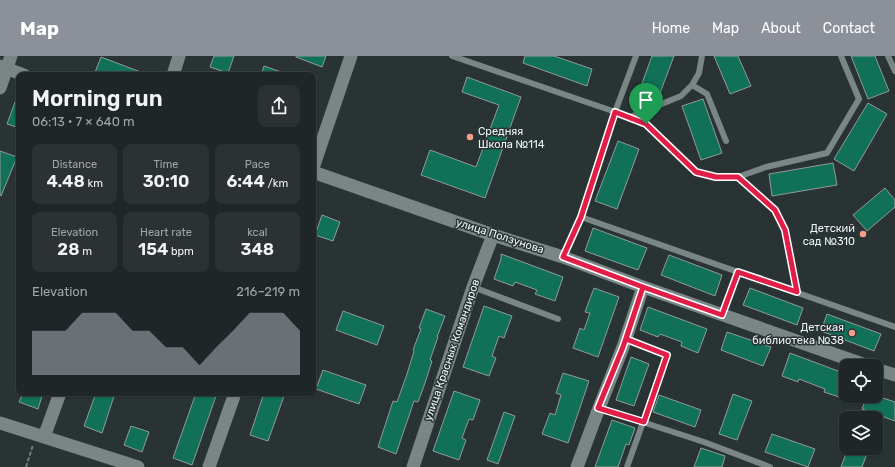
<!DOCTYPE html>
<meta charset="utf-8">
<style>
body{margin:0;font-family:Rubik,sans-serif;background:#2c3233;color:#f1f3f6;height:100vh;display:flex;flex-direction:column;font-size:15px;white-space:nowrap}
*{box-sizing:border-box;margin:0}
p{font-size:13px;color:#a1a5a7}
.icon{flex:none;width:22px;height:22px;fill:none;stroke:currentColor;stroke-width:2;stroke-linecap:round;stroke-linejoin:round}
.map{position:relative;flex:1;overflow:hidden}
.panel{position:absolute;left:16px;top:16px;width:300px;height:324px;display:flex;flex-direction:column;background:#1f2627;border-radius:8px;box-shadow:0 1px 3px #0004,0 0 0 1px #3c4344}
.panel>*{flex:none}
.controls{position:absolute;left:839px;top:303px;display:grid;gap:8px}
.controls a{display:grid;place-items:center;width:44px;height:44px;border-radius:8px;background:#1f2627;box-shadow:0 1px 3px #0004,0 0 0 1px #3c4344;font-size:20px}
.pin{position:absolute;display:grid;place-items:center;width:34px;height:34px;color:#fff;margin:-41px -17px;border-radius:50% 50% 50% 0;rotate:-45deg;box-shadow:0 0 4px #0007}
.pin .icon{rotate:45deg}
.round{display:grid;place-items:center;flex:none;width:42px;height:42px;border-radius:8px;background:#2c3233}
.overview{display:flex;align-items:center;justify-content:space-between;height:68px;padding:0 16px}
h1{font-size:22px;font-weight:600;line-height:30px}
.stats{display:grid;grid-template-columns:repeat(3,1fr);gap:6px;height:68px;padding:4px 16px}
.stats div{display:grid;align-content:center;border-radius:8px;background:#2c3233;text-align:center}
.stats b{font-size:17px;font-weight:600}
.stats small{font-size:11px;font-weight:400}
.stats p{font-size:11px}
.chart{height:112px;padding:8px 16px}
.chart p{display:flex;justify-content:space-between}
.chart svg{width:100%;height:72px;margin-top:4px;fill:#8c9099;opacity:.7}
header{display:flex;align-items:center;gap:24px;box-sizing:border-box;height:56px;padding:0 20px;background:#8c9099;color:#fff}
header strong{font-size:19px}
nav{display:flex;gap:22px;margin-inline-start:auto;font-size:14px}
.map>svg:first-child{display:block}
</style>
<header>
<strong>Map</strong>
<nav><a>Home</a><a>Map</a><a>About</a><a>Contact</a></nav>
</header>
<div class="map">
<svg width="895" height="411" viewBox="0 0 895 411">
<rect width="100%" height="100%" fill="#293334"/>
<path fill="#107158" stroke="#919b97" d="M214,0H234L228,17L210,11Z
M296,0H326L322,11L296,1Z
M525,0H554L592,13L587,30L523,7Z
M652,0H674L660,37L641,30Z
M714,0H738L751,30L730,38Z
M851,0H875L889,35L868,43Z
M101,1L146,18V19H94Z
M264,10L287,18V19H261Z
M467,21L521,41L485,142L421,119L430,94L476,111L499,49L462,36Z
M18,38L19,39V72L7,68Z
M703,43L722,97L701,104L682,50Z
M868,47L887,58L854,115L834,103Z
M618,85L639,93L617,153L595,145Z
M0,95L17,101L1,140L0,139Z
M833,107L837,129L772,140L769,118Z
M885,132L895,144V151L867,175L853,159Z
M322,159L340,166L333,185L315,179Z
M593,172L647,192L638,214L585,195Z
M501,198L563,221L555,245L535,238L537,234L515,226L513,230L494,223L501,203Z
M669,199L722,219L715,240L661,219Z
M594,232L619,241L598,301L573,292L580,272L584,274L590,257L585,256Z
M750,232L803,252L797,269L743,249Z
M484,250L512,260L504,282L499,280L492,300L496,302L489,320L463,311Z
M648,251L707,273L698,297L681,290L682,286L660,278L658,281L640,274Z
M426,253L445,260L437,281H438L430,304L432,305L425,327L418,346L414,345L396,398L378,391L393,345L397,346L407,318L414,295L413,294L421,273L419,272Z
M343,255L384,270L377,289L336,274Z
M827,258L881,278L874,295L821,275Z
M727,276L771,291L763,310L721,294Z
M790,297L846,318V331L842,342L824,336L825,333L799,323L798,326L782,320Z
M631,301L649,308L634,350L616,344Z
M323,314L366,329L359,348L316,333Z
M563,317L589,325L568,387L542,378L550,357L555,359L561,339L556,337Z
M454,335L480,344L473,364L469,363L462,382L466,384L459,404L433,395Z
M23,337H43L38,353L19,346Z
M96,337H115L102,377L84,370Z
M196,337H217L192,409L173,402Z
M264,337H274L284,340L268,385L250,379Z
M733,338L752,345L737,384L719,378Z
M659,339L701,354L695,371L653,356Z
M867,340H877L895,346V365L862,353Z
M504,356L515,360L498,408L487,404Z
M612,364L635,372L629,389L626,388L618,411H595Z
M131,370L149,376L142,396L124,389Z
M772,378L815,393L808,411L765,396Z
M701,392L725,400L722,411H694Z
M848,392H869L862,411H841Z"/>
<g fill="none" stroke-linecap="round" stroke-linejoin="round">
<path stroke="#767e7f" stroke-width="2" stroke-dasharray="4 2" stroke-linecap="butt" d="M26,411L33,389"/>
<path stroke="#7a8586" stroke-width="6" d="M452,0L630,61L646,68L696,116L716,121H738L766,111L827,97L859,43L841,0
M888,0L895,15
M692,29L707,38L726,85
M630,61L681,40L692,29L699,17L702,0
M738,121L775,154L785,174L797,237
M581,161L895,271
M563,201L581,161L615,56L636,0
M473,231L558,263
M722,259L738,216
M626,283L667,299L627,411
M599,352L704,386L770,411"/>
<path stroke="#7a8586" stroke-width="13" d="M0,10L24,19
M173,19L179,0
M0,32L11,0
M313,112L351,0
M313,116L493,179L563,201L643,231L868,310
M876,313L895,319
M0,367L138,411
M44,381L60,337
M209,411L235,337
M413,411L473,231L493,179
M577,411L599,352L623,291L643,231"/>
</g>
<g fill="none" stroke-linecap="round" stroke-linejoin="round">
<g stroke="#fff" stroke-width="8">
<path id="route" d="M646,68L615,56L581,161L563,201L643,231L623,291L598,352L644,366L667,299L626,283L643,231L722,259L738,216L797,236L785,174L775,154L738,121H716L696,116L646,68"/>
</g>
<use href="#route" stroke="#e11d48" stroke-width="5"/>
</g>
<g fill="#f49e89" stroke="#293334" stroke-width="1.5">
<circle cx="470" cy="81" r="4"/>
<circle cx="863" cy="178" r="4"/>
<circle cx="852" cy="277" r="4"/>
</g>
<g text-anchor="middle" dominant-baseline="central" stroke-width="3" stroke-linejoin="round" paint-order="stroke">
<g font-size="11" fill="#eef4f5" stroke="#293334" text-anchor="end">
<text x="478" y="75" text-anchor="start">Средняя<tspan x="478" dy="13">Школа №114</tspan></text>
<text x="855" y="172">Детский<tspan x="855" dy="13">сад №310</tspan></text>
<text x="844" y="271">Детская<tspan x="844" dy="13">библиотека №38</tspan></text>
</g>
<g font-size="11" fill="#eef4f5" stroke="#293334">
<text transform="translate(500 180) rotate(18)">улица Ползунова</text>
<text transform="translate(452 294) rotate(-71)">улица Красных Командиров</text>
</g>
</g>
</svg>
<div class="controls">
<a><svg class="icon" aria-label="locate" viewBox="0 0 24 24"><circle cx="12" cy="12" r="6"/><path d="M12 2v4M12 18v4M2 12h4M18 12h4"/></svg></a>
<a><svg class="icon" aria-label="layers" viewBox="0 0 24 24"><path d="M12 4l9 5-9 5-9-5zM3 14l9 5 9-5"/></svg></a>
</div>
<div class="pin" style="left:646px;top:68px;background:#1e9e55"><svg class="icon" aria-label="arrive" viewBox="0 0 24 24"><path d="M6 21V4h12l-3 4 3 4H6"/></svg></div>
<section class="panel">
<div class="overview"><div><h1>Morning run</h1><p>06:13 · 7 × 640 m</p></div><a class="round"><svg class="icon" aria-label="share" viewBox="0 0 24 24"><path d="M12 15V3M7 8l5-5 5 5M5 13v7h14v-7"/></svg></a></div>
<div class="stats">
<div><p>Distance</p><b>4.48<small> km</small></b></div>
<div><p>Time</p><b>30:10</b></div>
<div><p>Pace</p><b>6:44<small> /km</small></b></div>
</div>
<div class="stats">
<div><p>Elevation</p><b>28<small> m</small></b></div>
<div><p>Heart rate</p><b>154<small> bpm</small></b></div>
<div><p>kcal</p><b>348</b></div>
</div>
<div class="chart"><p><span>Elevation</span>216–219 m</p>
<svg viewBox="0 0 160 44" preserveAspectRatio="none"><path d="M0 44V17L10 17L20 17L30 6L40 6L50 6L60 17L70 17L80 27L90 27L100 38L110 27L120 17L130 6L140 6L150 6L160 17V44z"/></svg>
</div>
</section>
</div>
